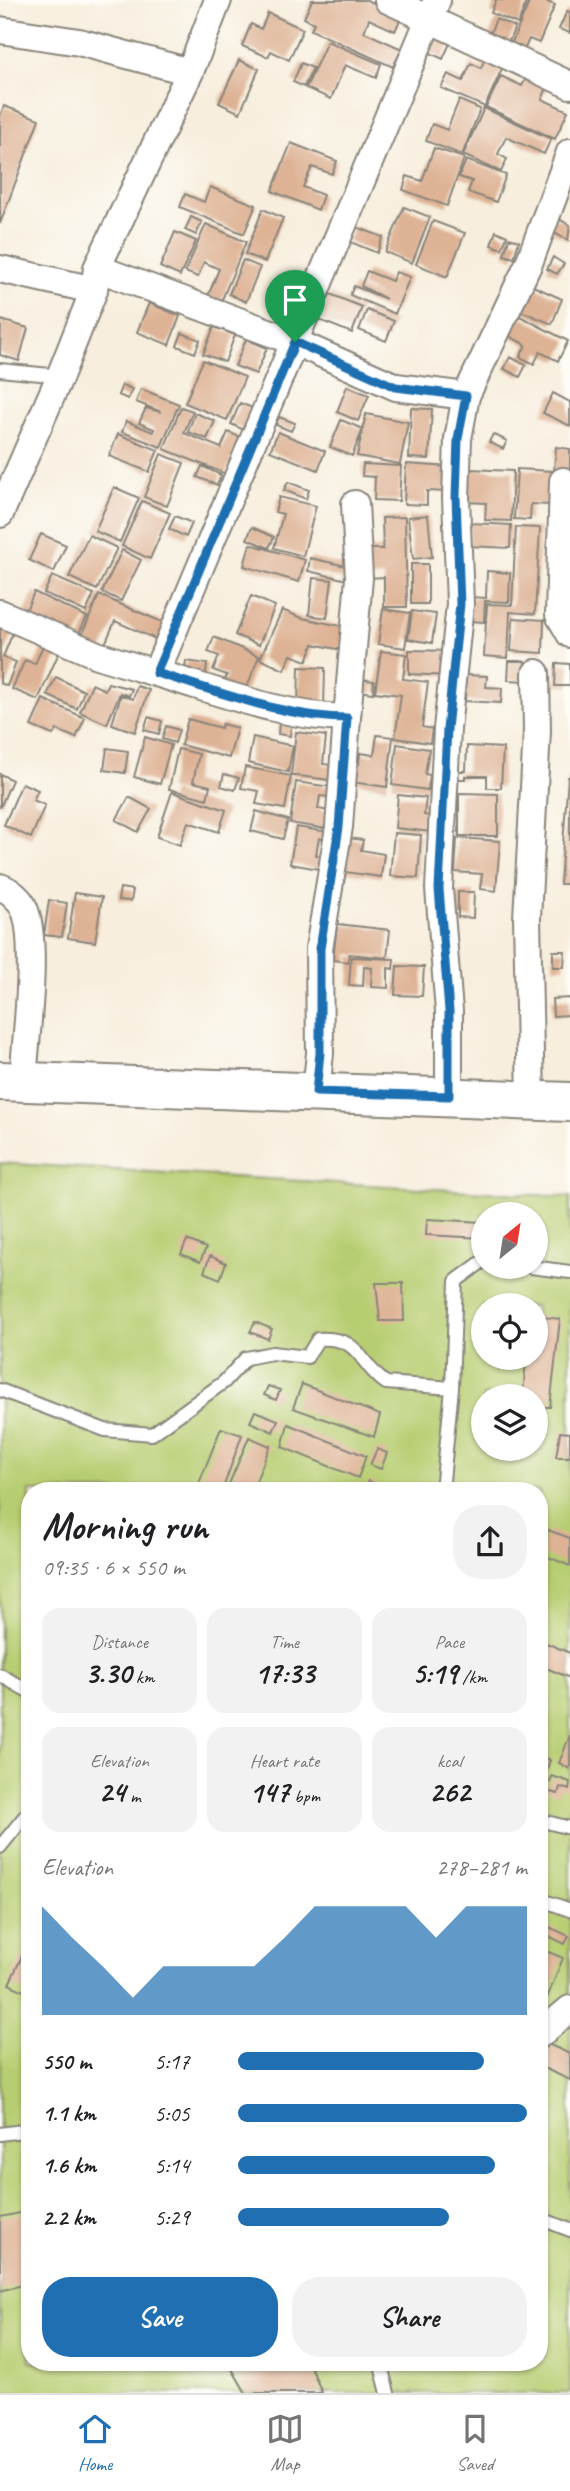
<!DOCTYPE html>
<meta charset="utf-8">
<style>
body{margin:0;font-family:Caveat,sans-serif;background:#f2f2f2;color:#202124;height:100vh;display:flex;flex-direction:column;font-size:26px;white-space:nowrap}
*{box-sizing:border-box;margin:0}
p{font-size:23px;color:#757577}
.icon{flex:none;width:38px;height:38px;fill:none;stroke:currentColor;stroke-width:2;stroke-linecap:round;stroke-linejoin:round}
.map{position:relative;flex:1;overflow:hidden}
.panel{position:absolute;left:21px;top:1482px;width:527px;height:889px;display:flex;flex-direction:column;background:#fff;border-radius:28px;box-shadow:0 2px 5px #0004}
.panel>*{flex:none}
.needle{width:46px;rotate:30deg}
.buttons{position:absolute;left:471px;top:1202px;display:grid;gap:14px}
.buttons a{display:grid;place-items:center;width:77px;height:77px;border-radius:50%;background:#fff;box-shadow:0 2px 5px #0004;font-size:35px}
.pin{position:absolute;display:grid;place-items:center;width:60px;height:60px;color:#fff;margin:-72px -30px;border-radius:50% 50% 50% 0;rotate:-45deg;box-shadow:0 0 7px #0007}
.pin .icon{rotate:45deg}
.round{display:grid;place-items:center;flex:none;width:74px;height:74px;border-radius:28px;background:#f2f2f2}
.overview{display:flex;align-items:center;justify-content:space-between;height:119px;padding:0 21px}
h1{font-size:38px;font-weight:700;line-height:52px}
.figures{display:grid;grid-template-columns:repeat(3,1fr);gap:10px;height:119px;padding:7px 21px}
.figures div{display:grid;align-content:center;border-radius:18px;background:#f2f2f2;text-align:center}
.figures b{font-size:30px;font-weight:700}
.figures small{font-size:19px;font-weight:400}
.figures p{font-size:19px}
.chart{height:196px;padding:14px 21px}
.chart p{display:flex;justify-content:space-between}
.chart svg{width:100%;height:126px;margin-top:7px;fill:#1f6fb2;opacity:.7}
.button{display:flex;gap:14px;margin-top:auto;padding:14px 21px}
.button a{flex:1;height:80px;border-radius:28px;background:#1f6fb2;color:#fff;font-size:28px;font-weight:700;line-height:80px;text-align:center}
.button a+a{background:#f2f2f2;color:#202124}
ul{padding:0 21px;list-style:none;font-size:23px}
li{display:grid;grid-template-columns:112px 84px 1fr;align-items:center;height:52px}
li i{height:18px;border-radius:9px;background:#1f6fb2}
.tabs{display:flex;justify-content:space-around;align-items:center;height:98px;border-top:2px solid #e0e0e0;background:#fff;font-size:19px;color:#757577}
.tabs a{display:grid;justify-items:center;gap:4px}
.tabs .current{color:#1f6fb2}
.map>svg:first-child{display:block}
</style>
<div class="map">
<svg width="570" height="2393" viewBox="0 0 570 2393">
<rect width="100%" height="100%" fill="#fdfcf7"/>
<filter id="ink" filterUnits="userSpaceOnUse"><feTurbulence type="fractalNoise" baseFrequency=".0143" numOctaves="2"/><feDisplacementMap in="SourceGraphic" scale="14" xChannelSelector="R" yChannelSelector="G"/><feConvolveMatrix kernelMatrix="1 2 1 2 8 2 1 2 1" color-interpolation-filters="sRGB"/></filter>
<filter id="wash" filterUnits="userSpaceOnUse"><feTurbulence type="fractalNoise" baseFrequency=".00686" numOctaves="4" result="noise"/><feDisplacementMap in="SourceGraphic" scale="28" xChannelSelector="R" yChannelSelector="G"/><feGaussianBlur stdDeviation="1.57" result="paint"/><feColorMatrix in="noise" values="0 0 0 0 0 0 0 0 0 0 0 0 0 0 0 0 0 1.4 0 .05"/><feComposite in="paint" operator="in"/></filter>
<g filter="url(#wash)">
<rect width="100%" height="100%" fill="#f7eedd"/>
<path fill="#b7cd71" stroke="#6a7446" stroke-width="2" fill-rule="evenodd" d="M0,1163L570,1197V2393H0ZM483,1214H536V1267H483ZM483,1306H536V1358H483ZM483,1396H536V1449H483ZM30,1491H539V2362H30Z"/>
<g id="blocks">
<path fill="#deb294" d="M312,0H367L402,16L395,31L369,19L364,32L402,49L393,67L311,30L314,23L304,18Z
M496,0H527L518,24L491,13Z
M530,0H542L555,5L539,43L529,39L522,55L509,49Z
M567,11L570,12V33L559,29Z
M268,13L303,29L289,60L271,51L268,57L242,46L251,24L261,29Z
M496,19L515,27L507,46L488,39Z
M436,34L451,41L443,59L428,52Z
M327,41L381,64L376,78L345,65L331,99L306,88Z
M486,56L504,64L485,107L441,88L448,74L463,81L471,63L481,68Z
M239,60L259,69L240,113L219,103Z
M301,63L313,68L304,87L293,82Z
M528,74L549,84L542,99L568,111L555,139L486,107L501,76L522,86Z
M459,100L480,109L462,155L426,141L432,124L447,130Z
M4,106L39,119L0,224V116Z
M484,108L551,139L544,154L506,137L498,154L507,159L501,172L463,155Z
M291,143L337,161L332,174L312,167L303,187L323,195L318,210L272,191Z
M434,148L464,158L447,206L403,190L407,176L422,181Z
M466,160L506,175L496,202L468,192L472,181L459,177Z
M210,187L256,205L244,234L180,207L185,194L204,202Z
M404,207L430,217L412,263L385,252Z
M263,209L283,218L265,262L245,254Z
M191,217L202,222L196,235L185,230Z
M555,217L570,225L568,240L548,230Z
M433,221L465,233L447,277L416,264Z
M206,224L246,242L221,302L208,296L219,269L204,262L198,277L185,272Z
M354,226L383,237L377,253L348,241Z
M496,231L507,236L502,249L491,245Z
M175,232L196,241L180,276L160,267Z
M509,238L519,241L514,258L504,255Z
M553,257L564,264L557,274L547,269Z
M243,260L260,267L246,302L229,294Z
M367,271L392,281L396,272L410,277L395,314L350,295L354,286L386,299L361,286Z
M522,281L562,299L552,324L511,307Z
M330,294L362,307L352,333L319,320Z
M149,303L180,316L169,345L137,332Z
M367,310L394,321L386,341L359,330Z
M508,310L568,341L558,361L540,352L534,364L520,357L526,345L498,330Z
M1,320L28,328L19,361L0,355Z
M214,327L235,335L225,362L203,354Z
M182,333L200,340L195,353L177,346Z
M246,339L267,348L256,374L235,366Z
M510,357L526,365L520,377L504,369Z
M203,360L245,377L227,420L185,403Z
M122,385L132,389L128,399L118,395Z
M347,386L369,395L358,421L337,412Z
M141,389L179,404L161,447L122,432L126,421L153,432L154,429L139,423L146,408L161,412L136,402Z
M553,393L570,402V426L543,413Z
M240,403L255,409L246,431L231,424Z
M181,407L193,411L184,433L221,448L228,432L240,437L226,474L164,449Z
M411,408L432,409L429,459L409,458Z
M195,413L215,421L207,439L188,432Z
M366,414L408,422L400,464L357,456Z
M279,417L295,423L291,431L276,425Z
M341,420L363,429L352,456L330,447Z
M278,432L325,451L318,470L270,451Z
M118,434L158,450L149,472L109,456Z
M493,434L507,441L503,449L489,442Z
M556,447L570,449V472L554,471Z
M161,454L184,463L167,506L144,497Z
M363,464L401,466L399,501L374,500L375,477L362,476Z
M406,464L450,467L448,492L427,491V505L404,504Z
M202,466L221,475L217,485L197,477Z
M469,469L513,471L511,521L485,520L486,503L467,502Z
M517,469L552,471L550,505L531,504L530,520L514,519Z
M288,482L309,490L306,499L284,490Z
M114,487L139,498L120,542L95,531Z
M279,497L316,506L303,556L274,548L283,514L275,512Z
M142,501L170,513L150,559L122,546Z
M428,515L432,557L413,559L408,517Z
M175,516L192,523L186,537L169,529Z
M405,517L407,607H384V577L368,578L367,549H383L382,518Z
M470,523L511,525L510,548L469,546Z
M252,527L274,537L269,548L247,539Z
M516,527L540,528L535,614L510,612L508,658L484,656L487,604L512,605Z
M41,534L66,545L54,572L29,560Z
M89,535L117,548L97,590L69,577Z
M250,544L305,560L299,582L244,566Z
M122,550L141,560L121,601L102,592Z
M310,558L355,568L352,581L308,571Z
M411,564H428V604H411Z
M487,571L510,573L509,602L485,601L484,622L470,621L471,597L486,598Z
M52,576L94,594L86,612L44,593Z
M313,578L332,580L327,618L309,615Z
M34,592L87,617L75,641L23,617Z
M99,595L167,624L160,641L115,621L102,651L79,641Z
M251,596L275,606L259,645L235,635Z
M383,609L410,613L405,648L378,644Z
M282,610L302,618L346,627L342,650L313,644L307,661L291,655L284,670L260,659Z
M412,611L436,614L432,643L408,639Z
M513,618L544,620L543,653L511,651Z
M0,624L14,630L3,657L16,662L7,686L0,683Z
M214,637L259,656L244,695L222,687L227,675L213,670L219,656L208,652Z
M45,641L61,648L38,700L12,689L25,660L35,664Z
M409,650L449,651L448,676L409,674Z
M381,651L406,654L403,679L428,682L422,727L432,729L430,743L395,738L401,695L375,692Z
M186,661L207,664L205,681L184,677Z
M509,661H525L524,681L508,680Z
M556,663L570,664V686H555Z
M299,667L325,668L324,708L298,707Z
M466,675L487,676L486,687L502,688L501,703L465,701Z
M56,677L84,691L77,709L47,695Z
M360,679L374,681L373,693L358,691Z
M108,683L132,689L129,696L120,693L107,724L80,712L92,684L105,690Z
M137,686L149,690L135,732L112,724L121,695L133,699Z
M43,699L85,718L76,738L57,730L53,735L31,726Z
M148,717L162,721L159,734L144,730Z
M188,719L221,728L222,724L237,728L229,758L181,745Z
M279,723L291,725L290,736L278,734Z
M166,726L179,730L175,743L162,739Z
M296,732L326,736L323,764L338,766L337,781L291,775Z
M377,735L393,737L387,787L344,781L347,763L359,764L360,753L374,755Z
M145,737L171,745L160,784L134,777Z
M253,737L293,746L288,772L248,763Z
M397,744L429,749L425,774L430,775L428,790L392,785Z
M467,746L503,748L501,788H487V776H465V779H457L458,771H466Z
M107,748L128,751L125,773L104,770Z
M178,749L199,754L193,782L210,786L207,799L169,789Z
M245,767L291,776L285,809L256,804L259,791L241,788Z
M0,774L12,780L0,808Z
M224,774L239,778L235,790L221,786Z
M568,777H570V884H560Z
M296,782L332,787L330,797L320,796L318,809L336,812L334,830L290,823Z
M22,783L38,790L33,800L45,805L31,838L4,825Z
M172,792L226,810L219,832L188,822L180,845L157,837Z
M459,793L498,794V836H459Z
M398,795L426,798L424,815L433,817L432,832L395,828Z
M129,797L151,809L138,832L116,820Z
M256,811L288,820L283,839L251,831Z
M296,827L329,832L327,840L319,838L316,855L327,857L325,870L290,864Z
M394,833L421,835L418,878L390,876Z
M349,838L363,840L361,850L384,854L381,877L345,872Z
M457,838L500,841L496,891L480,889L482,874L455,872Z
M120,888L133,890L131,901L118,900Z
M458,892H474L473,918L458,917Z
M75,893L102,897L95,942L68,938Z
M49,900L67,903L62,937L44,935Z
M337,924L390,930L387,958L349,954L348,962L333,960Z
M553,951H565L564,967H553Z
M351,957L394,959L393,969L388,968V988L371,987L372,968L364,967L363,986L349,985Z
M397,966L424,967L422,996L395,995Z
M570,998V1015L553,1016L552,999Z
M427,1219L483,1222V1238L426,1235Z
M187,1240L206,1248L200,1262L181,1254Z
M210,1256L226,1263L220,1279L204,1272Z
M376,1283H403L404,1321H380Z
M536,1316L560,1319L550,1407H536V1396H523L526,1358H536Z
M255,1322L272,1329L268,1339L250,1332Z
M302,1384L380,1415L374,1437L293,1408Z
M268,1386L280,1390L276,1400L264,1395Z
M255,1411L278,1420L273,1432L250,1422Z
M288,1424L366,1456L358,1478L282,1447Z
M221,1428L242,1435L222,1491H196Z
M560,1432L570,1433V1457H556Z
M249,1437L270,1446L252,1491H226Z
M377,1449L387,1453L381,1469L370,1465Z
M368,1481L391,1491H364Z
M548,1530L570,1538V1566L539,1553Z
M539,1640L570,1653V1678L539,1665Z
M570,1735V1769L559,1763Z
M539,1755L550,1760L543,1782L539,1780Z
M552,1776L570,1782L569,1790L560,1787L558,1794L547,1791V1783L550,1782Z
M549,1927L569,1936L565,1944L546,1935Z
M30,1939V1994L9,1984Z
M539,1948L563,1958L539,2018Z
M539,2040L570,2054V2080L539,2066Z
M30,2211V2283L0,2291V2217Z
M228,2362H309L322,2393H246Z"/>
</g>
</g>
<g filter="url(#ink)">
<use href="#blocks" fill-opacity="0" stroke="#8a857c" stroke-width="2"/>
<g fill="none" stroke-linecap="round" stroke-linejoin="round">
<g stroke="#8a857c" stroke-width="16">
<path id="lane" d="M0,370L60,376
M531,1267L570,1272
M0,1390L105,1430L152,1434L224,1382L246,1358L272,1353L307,1357L318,1339C362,1336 358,1364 386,1383L452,1388
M442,1491L452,1388L456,1281L483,1261
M0,1675L30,1692
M539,1820L570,1828
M0,1847L30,1810
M539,1899L570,1910
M0,2134L30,2130
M539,2218L570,2230
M380,2362L388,2393"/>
</g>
<g stroke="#8a857c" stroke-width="30">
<path id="street" d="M388,0L570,85
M0,30L79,42L190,72
M97,268L295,342L396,387L466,396L529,263L570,152
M0,269L94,290
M563,481L559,615L570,634
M0,514L60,376L94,290L97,268L190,72L218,0
M0,613L97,655L156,673L437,0
M156,673C218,691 282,717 347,718L339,827L319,949L320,1053L316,1092
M347,718L359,578L355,504
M0,887C10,890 20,899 24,908C39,942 25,1042 23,1083
M449,1096V1011L439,889L447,729L460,604L456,497L458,439L466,396
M531,1099L527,918L537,731L536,673
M539,2035L570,2009"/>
</g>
<g stroke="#8a857c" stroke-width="42">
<path id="primary" d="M0,1081L570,1102"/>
</g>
<use href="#lane" stroke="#fff" stroke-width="12"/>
<use href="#street" stroke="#fff" stroke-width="26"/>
<use href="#primary" stroke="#fff" stroke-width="38"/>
</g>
</g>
<g fill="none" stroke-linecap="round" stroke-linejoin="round" filter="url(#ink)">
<g stroke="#fff" stroke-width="14">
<path id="route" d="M295,342L396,387L466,396L458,439L456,497L460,604L447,729L439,889L449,1011V1096L316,1092L320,1053V949L339,827L347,718C282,717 218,691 156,673Z"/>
</g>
<use href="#route" stroke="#1f6fb2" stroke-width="9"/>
</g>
</svg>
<div class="buttons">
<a><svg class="needle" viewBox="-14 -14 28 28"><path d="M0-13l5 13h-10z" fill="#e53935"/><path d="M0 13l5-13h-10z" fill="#757577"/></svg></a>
<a><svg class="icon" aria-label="locate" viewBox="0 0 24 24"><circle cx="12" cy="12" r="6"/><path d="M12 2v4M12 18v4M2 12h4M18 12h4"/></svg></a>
<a><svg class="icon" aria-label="layers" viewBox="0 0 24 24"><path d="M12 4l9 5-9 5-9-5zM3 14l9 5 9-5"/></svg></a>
</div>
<div class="pin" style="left:295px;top:342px;background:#1e9e55"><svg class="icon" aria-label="arrive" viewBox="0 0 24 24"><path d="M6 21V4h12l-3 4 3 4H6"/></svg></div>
<section class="panel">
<div class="overview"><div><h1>Morning run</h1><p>09:35 · 6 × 550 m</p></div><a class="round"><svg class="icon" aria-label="share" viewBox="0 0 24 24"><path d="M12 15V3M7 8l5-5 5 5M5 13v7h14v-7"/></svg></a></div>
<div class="figures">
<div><p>Distance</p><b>3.30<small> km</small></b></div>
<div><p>Time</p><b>17:33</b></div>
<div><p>Pace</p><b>5:19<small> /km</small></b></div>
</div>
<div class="figures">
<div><p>Elevation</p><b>24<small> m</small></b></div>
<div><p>Heart rate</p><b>147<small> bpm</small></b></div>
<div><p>kcal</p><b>262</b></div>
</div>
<div class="chart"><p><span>Elevation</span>278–281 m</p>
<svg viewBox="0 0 160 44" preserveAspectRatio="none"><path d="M0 44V6L10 17L20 27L30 38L40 27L50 27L60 27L70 27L80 17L90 6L100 6L110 6L120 6L130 17L140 6L150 6L160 6V44z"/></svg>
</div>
<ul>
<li><b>550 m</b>5:17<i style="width:85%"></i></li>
<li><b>1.1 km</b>5:05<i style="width:100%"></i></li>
<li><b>1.6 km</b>5:14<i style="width:89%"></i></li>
<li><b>2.2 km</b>5:29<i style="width:73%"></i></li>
</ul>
<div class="button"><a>Save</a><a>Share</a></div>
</section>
</div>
<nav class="tabs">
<a class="current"><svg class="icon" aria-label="home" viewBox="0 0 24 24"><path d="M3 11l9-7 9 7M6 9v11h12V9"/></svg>Home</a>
<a><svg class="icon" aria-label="map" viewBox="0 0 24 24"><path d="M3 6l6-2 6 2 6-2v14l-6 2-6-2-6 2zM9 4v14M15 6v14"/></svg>Map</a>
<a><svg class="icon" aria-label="saved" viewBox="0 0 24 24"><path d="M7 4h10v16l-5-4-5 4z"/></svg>Saved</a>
</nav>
